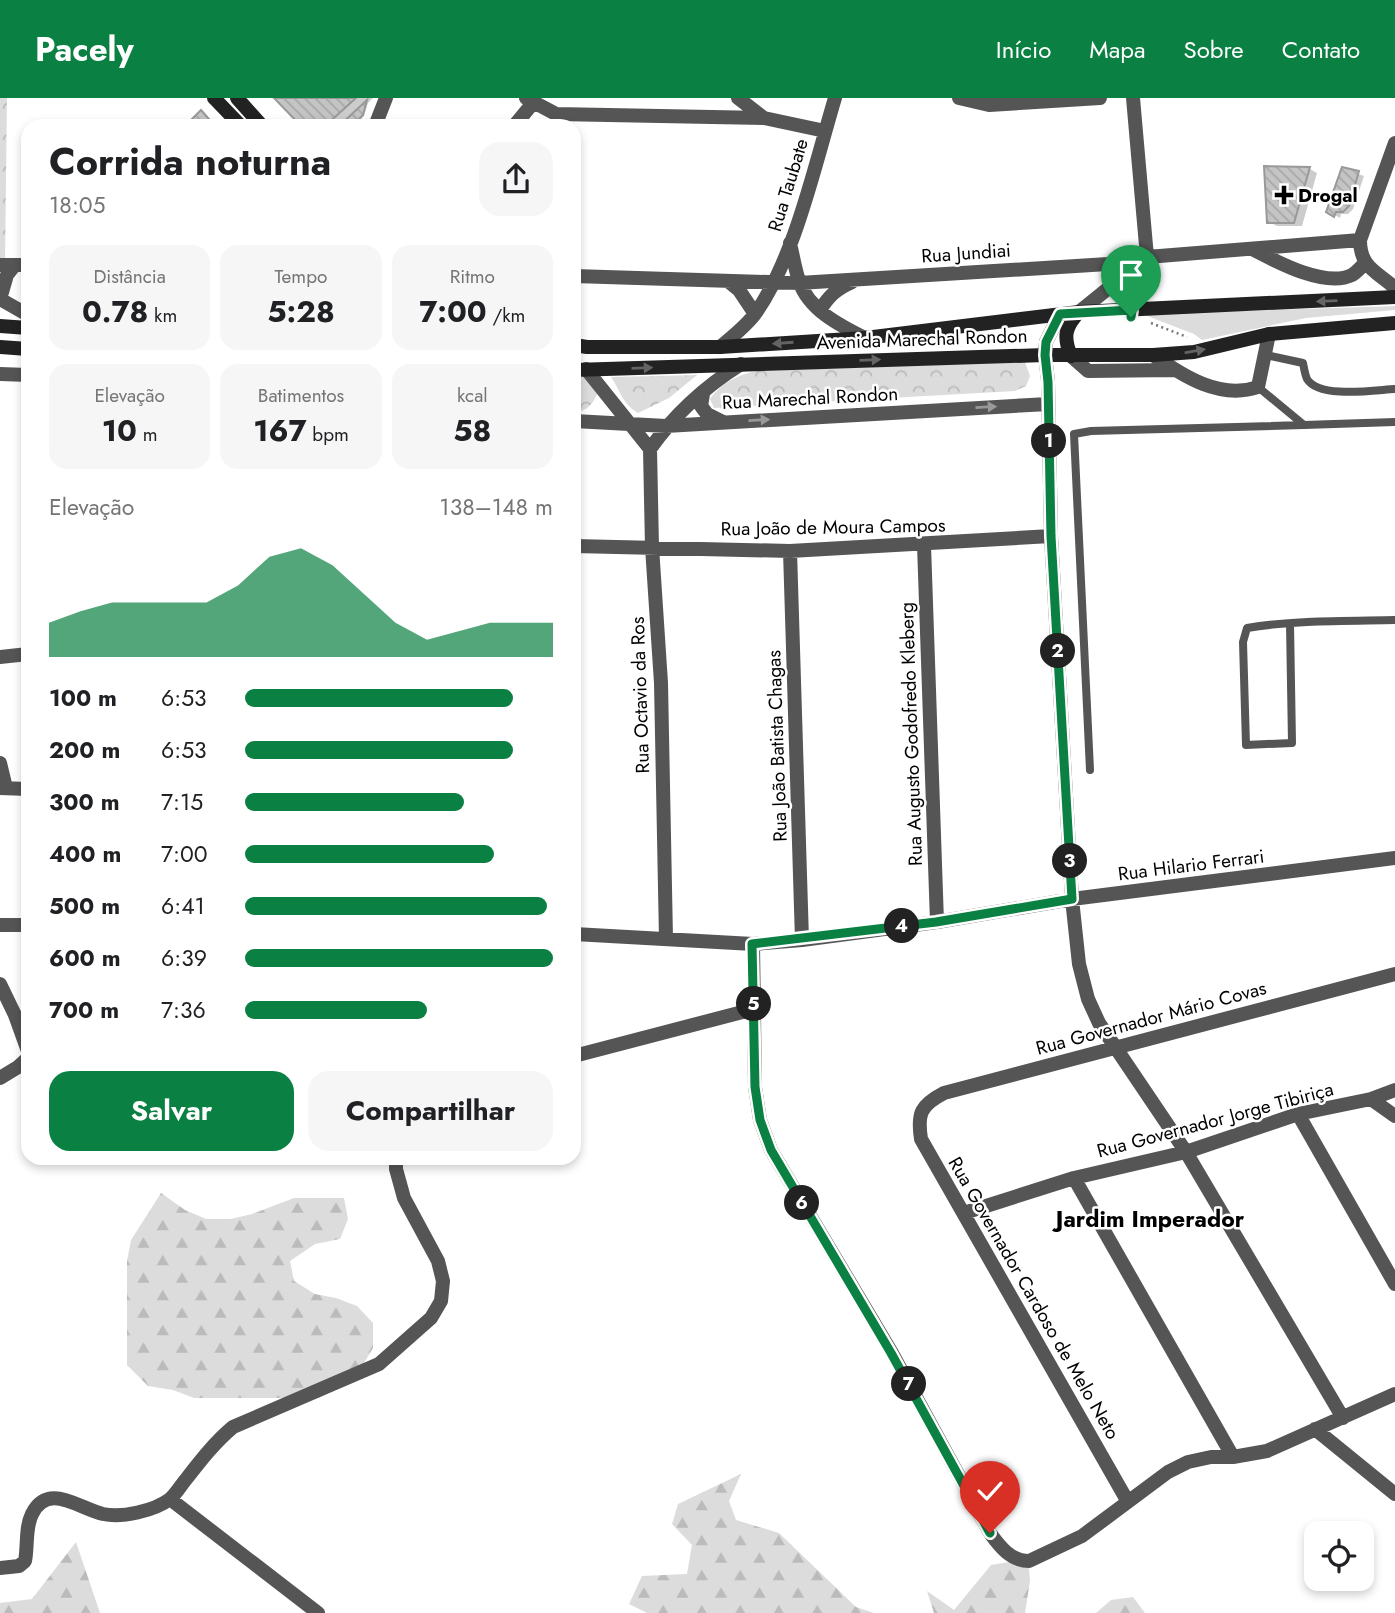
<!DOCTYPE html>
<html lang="pt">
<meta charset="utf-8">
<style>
body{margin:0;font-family:Jost,sans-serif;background:#f6f6f6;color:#202124;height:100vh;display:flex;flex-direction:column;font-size:26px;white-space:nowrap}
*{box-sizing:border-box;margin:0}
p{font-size:23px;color:#757577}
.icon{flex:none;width:38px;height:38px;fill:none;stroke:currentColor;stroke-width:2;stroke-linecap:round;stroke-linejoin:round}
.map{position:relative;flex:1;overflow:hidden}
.panel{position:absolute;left:21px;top:21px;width:560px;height:1046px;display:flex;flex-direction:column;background:#fff;border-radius:21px;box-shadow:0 4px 10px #0003}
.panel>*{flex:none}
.controls{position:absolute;left:1304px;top:1423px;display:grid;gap:14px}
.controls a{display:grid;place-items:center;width:70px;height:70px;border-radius:14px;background:#fff;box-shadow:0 4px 10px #0003;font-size:35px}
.pin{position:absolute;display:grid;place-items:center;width:60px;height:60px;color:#fff;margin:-72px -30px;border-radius:50% 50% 50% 0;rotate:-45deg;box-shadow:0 0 7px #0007}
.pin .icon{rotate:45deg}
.km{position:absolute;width:35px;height:35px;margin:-18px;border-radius:50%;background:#222;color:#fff;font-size:19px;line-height:35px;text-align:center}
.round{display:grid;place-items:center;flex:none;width:74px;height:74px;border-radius:21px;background:#f6f6f6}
.headline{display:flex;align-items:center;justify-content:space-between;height:119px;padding:0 28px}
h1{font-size:38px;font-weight:700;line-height:52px}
.figures{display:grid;grid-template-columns:repeat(3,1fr);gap:10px;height:119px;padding:7px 28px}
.figures div{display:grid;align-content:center;border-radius:18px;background:#f6f6f6;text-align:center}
.figures b{font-size:30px;font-weight:700}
.figures small{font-size:19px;font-weight:400}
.figures p{font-size:19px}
.chart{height:196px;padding:14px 28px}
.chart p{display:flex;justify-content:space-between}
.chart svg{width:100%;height:126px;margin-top:7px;fill:#0b8043;opacity:.7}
.action{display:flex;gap:14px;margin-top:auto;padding:14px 28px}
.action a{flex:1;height:80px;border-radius:21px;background:#0b8043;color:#fff;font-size:28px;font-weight:700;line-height:80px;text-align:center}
.action a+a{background:#f6f6f6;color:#202124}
ul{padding:0 28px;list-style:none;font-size:23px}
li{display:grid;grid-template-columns:112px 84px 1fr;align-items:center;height:52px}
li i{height:18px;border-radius:9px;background:#0b8043}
header{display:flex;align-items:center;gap:42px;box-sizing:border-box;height:98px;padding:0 35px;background:#0b8043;color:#fff}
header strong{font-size:33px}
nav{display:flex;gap:38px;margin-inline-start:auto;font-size:24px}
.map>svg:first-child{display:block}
</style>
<header>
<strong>Pacely</strong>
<nav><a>Início</a><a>Mapa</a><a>Sobre</a><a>Contato</a></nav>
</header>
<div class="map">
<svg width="1395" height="1515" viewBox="0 0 1395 1515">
<defs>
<pattern id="forest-firs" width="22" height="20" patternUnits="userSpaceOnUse" patternTransform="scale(1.75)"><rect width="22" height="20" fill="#dcdcdc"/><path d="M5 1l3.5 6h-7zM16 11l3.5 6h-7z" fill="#bbb"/></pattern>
<pattern id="park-crowns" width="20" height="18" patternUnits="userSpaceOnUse" patternTransform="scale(1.75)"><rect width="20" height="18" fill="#dcdcdc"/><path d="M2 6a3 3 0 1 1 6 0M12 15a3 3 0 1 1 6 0" fill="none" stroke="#bbb"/></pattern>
<pattern id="building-back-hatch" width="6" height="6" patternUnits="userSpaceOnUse" patternTransform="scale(1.75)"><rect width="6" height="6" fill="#c4c4c4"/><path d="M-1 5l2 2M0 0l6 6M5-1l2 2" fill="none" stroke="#a7a7a7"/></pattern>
</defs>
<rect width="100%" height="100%" fill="#fff"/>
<path fill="#dcdcdc" d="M1395,208V212L1306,220L1202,242L1194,236L1142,216Z"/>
<path fill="url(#forest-firs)" d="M161,1095L185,1112L206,1121H231L252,1116L294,1100H344L348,1121L340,1141L315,1146L290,1163L294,1183L315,1196L336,1200L357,1208L373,1225V1250L361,1270L340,1287L319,1300H194L173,1292L148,1288L127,1267V1163L131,1142Z
M741,1376L729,1403L736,1422L779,1435L856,1509L874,1515H647L629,1506L642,1478L687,1476L692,1447L672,1426L678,1406Z
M76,1444L100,1515H0V1505L32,1501Z
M1028,1461L1030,1483L1025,1515H934L927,1493L954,1512L991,1467Z
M1133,1499L1145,1515H1096L1111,1502Z"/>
<path fill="url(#park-crowns)" d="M0,0H7L5,165L0,164Z
M1025,264L1030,278L1026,288L1015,293L714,310L710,301C721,285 738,277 756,273Z
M697,277L669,300L638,315C622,305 621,294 611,279Z
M574,279H588L599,292C594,304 588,314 574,314Z"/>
<path fill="#0003" d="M277,0H373L368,5L364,18L354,28H303Z
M1266,70L1310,71L1317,75L1302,128H1277L1269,124Z
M1343,71L1364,78L1353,111L1348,116H1341L1340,120L1328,113Z"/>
<path fill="url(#building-back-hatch)" stroke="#999" stroke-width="2" d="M274,0H356L325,28H301Z
M367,2L363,17L352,28H339Z
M201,12L215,28H185Z
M1264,68L1310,69L1294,125H1267Z
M1342,69L1359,73L1349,108L1343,114H1336L1334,119L1326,114Z"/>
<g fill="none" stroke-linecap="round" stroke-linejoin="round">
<path stroke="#777" stroke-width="2.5" stroke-dasharray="2 3.5" stroke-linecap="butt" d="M1151,225L1187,239"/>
<path stroke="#555" stroke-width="8" d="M1266,257L1303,265C1304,270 1305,277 1307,281C1319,301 1375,292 1395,291
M1258,289L1304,327L1395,324
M1290,526L1292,645L1246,647L1243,544L1247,530C1295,522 1346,523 1395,522
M1090,672L1074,336L1091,333L1304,327"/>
<path stroke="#555" stroke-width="14" d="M526,0L556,16L764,20L825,33
M738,0L764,20
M959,0L989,7L1100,0
M375,28L386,0
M514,28L533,5
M1395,45L1360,142C1360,169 1376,173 1395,190
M790,145C793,158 795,171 799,183C809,212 839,227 865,240
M1252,151C1277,164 1325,190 1352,177C1357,174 1361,169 1365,165
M0,167H28
M574,178L799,185L1108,166L1147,159L1360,142
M728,183L739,192L755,216
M0,201L7,177L15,167
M0,201L28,217
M820,212C829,198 836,191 852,184
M1079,214L1147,159L1133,0
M720,249C732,239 745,229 755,216C795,160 815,66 835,0
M1045,257L1048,283L1051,438L1072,801L1079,866L1088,901L1099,925L1186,1054L1343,1320
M1153,257C1183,278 1220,302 1258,289L1269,236
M1071,258L1088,273L1174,272
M586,271L650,351L652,449L661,585L666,841
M0,276L28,277
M703,296L701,308L707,316L723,324
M574,323L666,328L1048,306
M650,351C674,317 706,288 741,266
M924,447L937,824
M574,448L790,453L1051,438
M790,453L802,842
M0,559L28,556
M0,665L6,690
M0,690L28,691
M0,827H28
M574,836L753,846L802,842L937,824L1072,801L1395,760
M753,846L755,989L760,1022L771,1052L892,1255L990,1435C1000,1449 1011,1463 1029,1463L1082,1438L1168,1374L1188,1364L1211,1359H1233L1267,1353L1395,1296
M0,886L15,917L28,953
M574,958L754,911
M0,980L18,969L28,960
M1371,1001L1395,1018
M1298,1016L1395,1186
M1074,1080L1233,1359
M964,1115L1074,1080L1186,1054L1298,1016L1371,1001L1395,992
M1315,1331L1395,1396
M170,1401L318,1515
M1128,1404L921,1041C917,1015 921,1007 944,995L1395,876
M0,1470L19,1468L25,1463C28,1448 25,1430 32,1416C48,1384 78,1410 103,1416C122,1420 154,1413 170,1401C176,1396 181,1387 187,1380C201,1362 215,1344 233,1329L379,1266L431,1220L441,1203L443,1183L438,1163L404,1100L396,1071V1060"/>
<path stroke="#222" stroke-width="14" d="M214,0L241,28
M237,0L262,28
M0,228L28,230
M574,247L587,249H720L865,240L1079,214L1395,199
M0,249L28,251
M1045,257L1046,244L1060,216
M1071,258C1063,239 1065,229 1079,214
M574,272L1045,257H1153L1194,254L1269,236L1395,225"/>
</g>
<defs><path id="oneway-solid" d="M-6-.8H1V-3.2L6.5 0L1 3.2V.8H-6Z" transform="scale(1.75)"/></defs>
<g fill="#646464">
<use href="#oneway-solid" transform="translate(1327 203) rotate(178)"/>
<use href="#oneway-solid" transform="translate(783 245) rotate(176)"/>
<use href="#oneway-solid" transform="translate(1195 253) rotate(-10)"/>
<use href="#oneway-solid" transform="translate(870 262) rotate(-2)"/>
<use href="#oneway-solid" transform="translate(642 270) rotate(-2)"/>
</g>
<g fill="#999">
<use href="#oneway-solid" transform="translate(986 309) rotate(-3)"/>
<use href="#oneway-solid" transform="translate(759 322) rotate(-3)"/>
</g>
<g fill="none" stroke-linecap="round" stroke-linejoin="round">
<g stroke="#fff" stroke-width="14">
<path id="route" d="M990,1435L891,1255L771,1052L760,1022L755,989L752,846L936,824L1072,801L1051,438L1048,284L1045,257L1046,244L1060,216L1132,212L1131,219"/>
</g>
<use href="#route" stroke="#0b8043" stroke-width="9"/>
</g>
<path fill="#000" stroke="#fff" stroke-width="2.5" d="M1280.5 86.5h7v7h7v7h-7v7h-7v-7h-7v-7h7z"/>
<g text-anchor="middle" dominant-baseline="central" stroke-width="5" stroke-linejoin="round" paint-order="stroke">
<g font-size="19" fill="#000" stroke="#fff">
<text transform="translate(788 87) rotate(-73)">Rua Taubate</text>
<text transform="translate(966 155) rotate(-4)">Rua Jundiai</text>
<text transform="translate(922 241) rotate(-2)">Avenida Marechal Rondon</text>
<text transform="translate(810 300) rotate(-3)">Rua Marechal Rondon</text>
<text transform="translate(833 429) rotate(-1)">Rua João de Moura Campos</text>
<text transform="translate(640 597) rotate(-92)">Rua Octavio da Ros</text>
<text transform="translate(911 636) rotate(-92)">Rua Augusto Godofredo Kleberg</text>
<text transform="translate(777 648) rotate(-92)">Rua João Batista Chagas</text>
<text transform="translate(1191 767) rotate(-7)">Rua Hilario Ferrari</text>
<text transform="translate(1151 920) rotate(-15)">Rua Governador Mário Covas</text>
<text transform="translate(1215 1022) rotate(-15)">Rua Governador Jorge Tibiriça</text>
<text transform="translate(1034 1200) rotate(60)">Rua Governador Cardoso de Melo Neto</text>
</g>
<g font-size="19" font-weight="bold" fill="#000" stroke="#fff" text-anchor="start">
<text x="1298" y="97">Drogal</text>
</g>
<g font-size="23" font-weight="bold" fill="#000" stroke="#fff">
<text x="1150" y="1121">Jardim Imperador</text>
</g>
</g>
</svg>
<div class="controls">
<a><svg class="icon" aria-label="locate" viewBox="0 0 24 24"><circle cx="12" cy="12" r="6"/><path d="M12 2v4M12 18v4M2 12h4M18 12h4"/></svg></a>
</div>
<div class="pin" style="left:1131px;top:219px;background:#1e9e55"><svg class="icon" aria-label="arrive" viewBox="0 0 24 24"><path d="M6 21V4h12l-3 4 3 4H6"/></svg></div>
<div class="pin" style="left:990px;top:1435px;background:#d93025"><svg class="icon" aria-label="check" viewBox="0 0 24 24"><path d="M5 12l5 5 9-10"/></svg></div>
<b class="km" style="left:1049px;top:343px">1</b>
<b class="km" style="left:1058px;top:553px">2</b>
<b class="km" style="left:1070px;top:763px">3</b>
<b class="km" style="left:902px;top:828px">4</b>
<b class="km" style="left:754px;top:906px">5</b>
<b class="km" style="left:802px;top:1105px">6</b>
<b class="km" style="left:909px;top:1286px">7</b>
<section class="panel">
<div class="headline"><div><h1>Corrida noturna</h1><p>18:05</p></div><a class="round"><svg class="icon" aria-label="share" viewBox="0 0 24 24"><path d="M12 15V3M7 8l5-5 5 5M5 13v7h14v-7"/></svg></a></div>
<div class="figures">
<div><p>Distância</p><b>0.78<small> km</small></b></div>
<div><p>Tempo</p><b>5:28</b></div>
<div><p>Ritmo</p><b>7:00<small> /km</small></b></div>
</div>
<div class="figures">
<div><p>Elevação</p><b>10<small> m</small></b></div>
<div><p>Batimentos</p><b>167<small> bpm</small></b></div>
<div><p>kcal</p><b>58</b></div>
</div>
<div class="chart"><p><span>Elevação</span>138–148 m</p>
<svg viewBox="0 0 160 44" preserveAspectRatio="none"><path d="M0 44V32L10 28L20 25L30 25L40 25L50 25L60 19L70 9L80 6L90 12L100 22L110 32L120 38L130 35L140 32L150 32L160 32V44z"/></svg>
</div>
<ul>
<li><b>100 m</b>6:53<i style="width:87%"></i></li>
<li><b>200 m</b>6:53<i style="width:87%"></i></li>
<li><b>300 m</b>7:15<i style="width:71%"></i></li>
<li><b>400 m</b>7:00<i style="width:81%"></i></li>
<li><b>500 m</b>6:41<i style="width:98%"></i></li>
<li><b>600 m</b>6:39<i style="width:100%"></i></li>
<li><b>700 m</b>7:36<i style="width:59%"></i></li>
</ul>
<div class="action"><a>Salvar</a><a>Compartilhar</a></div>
</section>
</div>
